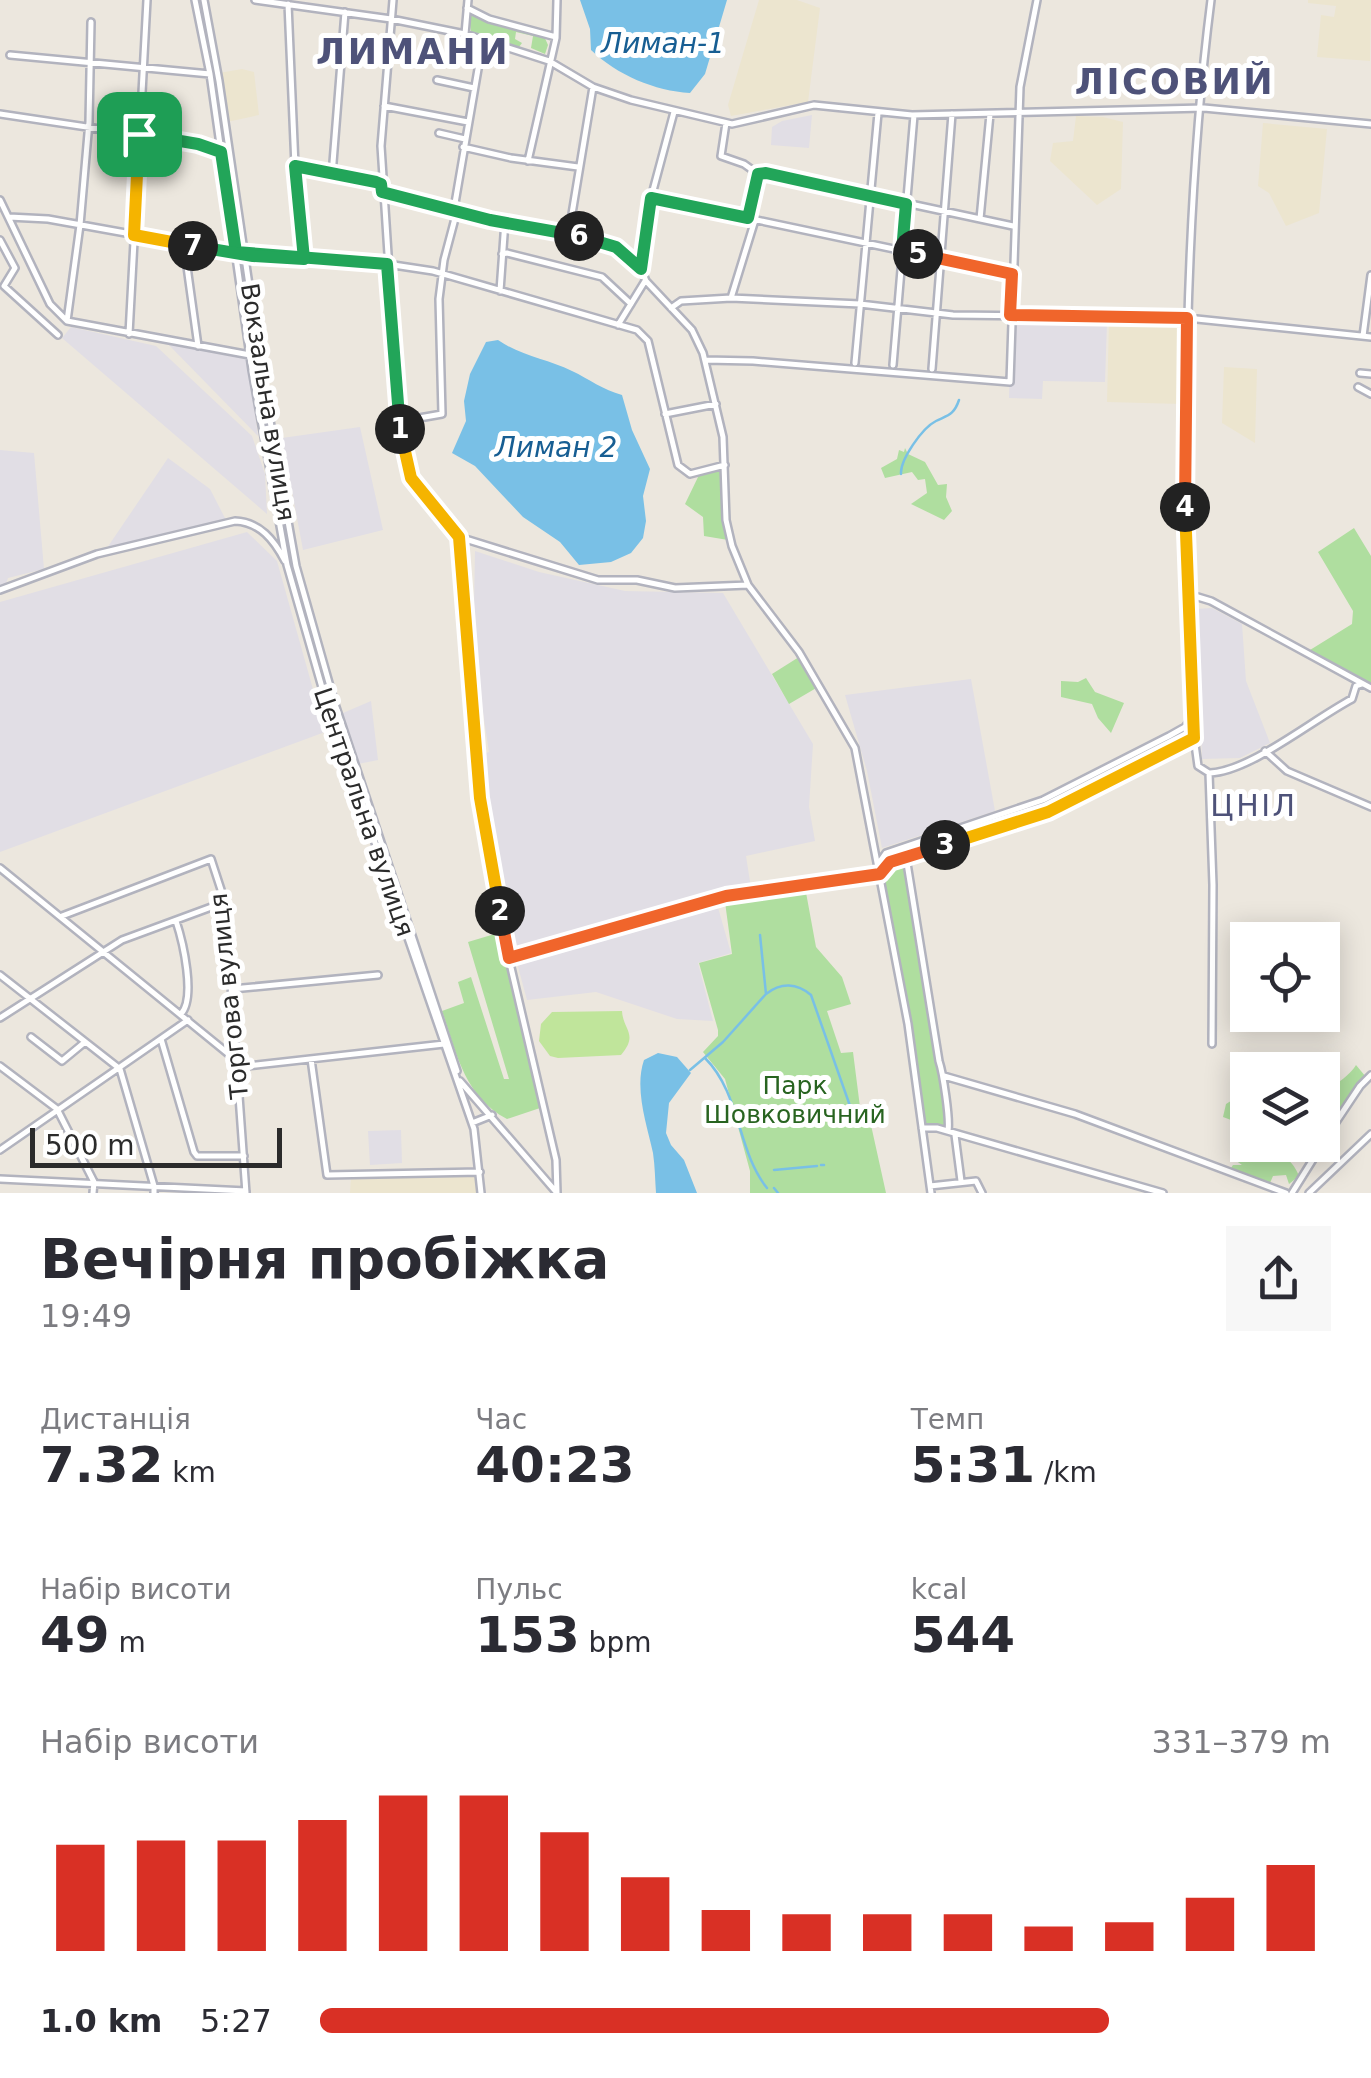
<!DOCTYPE html>
<html lang="uk">
<meta charset="utf-8">
<style>
body{margin:0;font-family:"DejaVu Sans",sans-serif;background:#f7f7f7;color:#2b2b33;height:100vh;display:flex;flex-direction:column;font-size:38px;white-space:nowrap}
*{box-sizing:border-box;margin:0}
p{font-size:32px;color:#7c7c81}
.icon{flex:none;width:55px;height:55px;fill:none;stroke:currentColor;stroke-width:2;stroke-linecap:round;stroke-linejoin:round}
.map{position:relative;height:1193px;overflow:hidden}
.drawer{display:flex;flex-direction:column;background:#fff;flex:1}
.drawer>*{flex:none}
.controls{position:absolute;left:1230px;top:922px;display:grid;gap:20px}
.controls a{display:grid;place-items:center;width:110px;height:110px;border-radius:0px;background:#fff;box-shadow:0 5px 25px #0003;font-size:50px}
.scale{position:absolute;left:30px;bottom:25px;width:252px;box-sizing:border-box;padding-left:10px;border:5px solid #2b2b2b;border-top:0;font-size:28px;line-height:35px;white-space:nowrap;color:#2b2b2b;-webkit-text-stroke:8px #fff;paint-order:stroke}
.pin{position:absolute;display:grid;place-items:center;width:85px;height:85px;color:#fff;margin:-42px;border-radius:20px;box-shadow:0 5px 15px #0006}
.km{position:absolute;width:50px;height:50px;margin:-25px;border-radius:50%;background:#222;color:#fff;font-size:28px;line-height:50px;text-align:center}
.round{display:grid;place-items:center;flex:none;width:105px;height:105px;border-radius:0px;background:#f7f7f7}
.overview{display:flex;align-items:center;justify-content:space-between;height:170px;padding:0 40px}
h1{font-size:55px;font-weight:700;line-height:75px}
.metrics{display:grid;grid-template-columns:repeat(3,1fr);gap:15px;height:170px;padding:10px 40px}
.metrics div{display:grid;align-content:center}
.metrics b{font-size:50px;font-weight:700}
.metrics small{font-size:28px;font-weight:400}
.metrics p{font-size:28px}
.chart{height:280px;padding:20px 40px}
.chart p{display:flex;justify-content:space-between}
.chart svg{width:100%;height:180px;margin-top:10px;stroke:#d93025;stroke-width:6}
ul{padding:0 40px;list-style:none;font-size:32px}
li{display:grid;grid-template-columns:160px 120px 1fr;align-items:center;height:75px}
li i{height:25px;border-radius:12px;background:#d93025}
.map>svg:first-child{display:block}
</style>
<div class="map">
<svg width="1371" height="1193" viewBox="0 0 1371 1193">
<rect width="100%" height="100%" fill="#ece7de"/>
<path fill="#e1dee5" d="M812,115L809,148L771,145L772,127L782,121Z
M1011,321L1107,322L1105,382L1043,381L1042,399L1009,398Z
M71,327L156,346L252,436L265,474L267,514L62,338Z
M165,341L247,354L258,436Z
M360,427L383,530L303,550L282,438Z
M0,450L34,453L44,569L8,578L5,586L0,588Z
M168,458L210,489L226,520L107,548Z
M247,532L277,561L325,732L0,852V602Z
M475,551L539,572L625,591L723,593L813,744L809,807L815,841L746,856L751,888L721,893L513,954L493,842L483,754L489,752L480,693L474,608Z
M1212,608L1242,624L1246,681L1270,743L1240,758L1202,759L1196,609Z
M971,679L995,811L882,848L867,771L845,695Z
M371,701L378,760L358,764L343,713Z
M717,904L731,953L698,963L713,1021L677,1019L596,992L527,1000L517,963L561,947Z
M401,1130L402,1163L370,1165L368,1131Z"/>
<path fill="#ece5cf" d="M759,0H797L820,8L808,102L731,116L728,105Z
M1308,0H1371L1370,61L1317,57L1321,15L1334,17L1336,6L1308,3Z
M242,69L254,72L259,115L227,122L219,73Z
M1076,116L1103,117L1123,122L1121,189L1097,205L1050,161L1053,143L1073,141Z
M1263,123L1327,129L1319,213L1286,226L1269,193L1258,186Z
M1109,320L1184,321L1182,404L1107,402Z
M1224,367L1257,369L1255,443L1222,423Z
M478,1175L479,1193H350L351,1177Z"/>
<path fill="#afde9f" d="M468,12L489,22L544,36L548,45L545,54L531,48L533,36L516,32L515,39L522,43L519,47L471,32Z
M905,448L908,454L925,462L938,485L947,484L946,497L952,511L944,520L911,504L927,493L925,479L918,480L912,472L885,478L881,468L897,459L899,450L904,452Z
M722,470L721,500L728,540L704,536L703,517L685,504L699,475Z
M1354,528L1371,556V683L1310,650L1352,624L1353,611L1318,552Z
M799,657L818,687L789,704L772,674Z
M1086,678L1095,692L1124,703L1111,733L1098,718L1092,704L1061,697V681L1078,682Z
M1185,730L1191,736L1048,811L887,861L884,858L1044,801Z
M904,860L942,1078L940,1085L946,1131L924,1125L923,1121L909,1016L883,876L888,867Z
M805,887L816,947L842,977L851,1004L827,1011L841,1053L853,1052L861,1115L869,1116L886,1193H750V1171L725,1079L703,1052L718,1036V1030L699,963L732,954L725,902Z
M498,933L543,1107L507,1119C464,1096 457,1054 442,1011L464,1003L458,982L471,977L504,1079H509L468,942Z
M1356,1065L1366,1077L1330,1125L1324,1115L1327,1109L1323,1107L1322,1089C1332,1089 1350,1075 1356,1065Z
M1234,1099L1247,1105L1248,1145H1269L1267,1153C1284,1156 1292,1159 1299,1176L1289,1184L1286,1175L1273,1176L1270,1183L1231,1168L1233,1165H1242L1235,1160L1242,1147V1133L1232,1129L1231,1120L1223,1117L1226,1104Z"/>
<path fill="#c0e59b" d="M622,1011C623,1030 639,1034 621,1055L558,1058L550,1056L539,1041L541,1024L552,1012Z"/>
<path fill="#79c0e6" d="M580,0H727L705,74L690,93C655,91 617,75 591,50L590,29Z
M498,340C521,356 547,359 572,371C589,379 603,390 622,395L632,430L650,469L643,496L646,521L643,538L631,553L611,562L579,565L560,542L523,517L475,466L452,453L466,421L464,401L470,374L486,342Z
M658,1053L677,1057L691,1073L669,1103L666,1133L671,1145L684,1160L697,1193H656C655,1180 655,1166 653,1153C647,1125 634,1089 644,1060Z"/>
<g fill="none" stroke-linecap="round" stroke-linejoin="round">
<path stroke="#79c0e6" stroke-width="2.5" d="M901,474C900,460 922,428 936,421C948,415 954,415 959,400
M766,994C781,982 797,983 811,995L856,1123
M705,1058C741,1094 737,1151 767,1188
M690,1070L723,1042L766,994L760,935
M821,1165H824
M774,1170L817,1166
M774,1188L778,1193"/>
<g stroke="#b2b3be" stroke-width="10">
<path id="minor" d="M195,0L210,74L252,370L287,565L325,698L474,1129L481,1193
M204,0L219,81L264,387L296,566L335,704L457,1071
M255,0L391,19L465,34L549,61L593,87L631,100L732,124L814,105L912,115L1204,108L1371,124
M393,0L381,146L399,424L411,479L444,517L459,537L461,546L480,798L509,959L556,1160L557,1193
M1211,0C1193,141 1187,283 1186,425C1186,529 1185,634 1194,737L1198,766L1209,773L1213,885L1212,1044
M288,4L295,166L304,259
M467,8L489,19L556,37
M465,34L468,0
M10,55L210,74
M437,80L474,88
M384,106L468,122
M674,112L651,198L641,269L646,281L692,330L703,353L723,437L726,520L732,546L748,585L799,652L855,748L908,1024L931,1193
M0,114L180,141L221,152
M726,123L721,156L744,164L758,174L766,173L1013,226
M439,133L465,139
M463,147L511,158L578,167
M528,161L556,38L557,0
M295,166L380,184
M332,175L345,12
M382,192L490,220L609,244L625,252L641,269
M653,198L1012,274
M0,200L50,304L67,321L250,355
M454,209L483,40
M9,217L48,219L253,256L387,264L433,271L637,330L648,341L678,465L690,474L725,465
M748,218L758,174
M980,219L990,114
M569,232L593,87
M0,240L15,268L4,286L58,335
M184,245L198,346
M502,254L507,253L602,277L631,304
M500,291L505,221
M731,298L755,220
M671,308L681,301L731,298L860,304L953,315L1187,318L1371,337
M67,321L80,225L89,122L91,22
M618,325L645,281
M129,334L147,0
M1363,336L1371,275
M705,360L753,361L1010,382L1020,87L1037,0
M855,363L878,113
M893,365L914,115
M932,369L952,114
M1360,373L1371,374
M1358,387L1371,394
M665,414L716,404
M399,424L402,421L442,414L439,299L444,260L457,211
M459,537L598,580H637L675,588L748,585
M0,590L97,554L235,521C260,522 274,540 285,561
M1188,594L1211,601L1371,688
M1265,751L1287,771L1371,807
M1210,773C1251,771 1312,720 1352,699L1356,686L1362,684
M906,857L939,1061C943,1073 950,1118 948,1131
M879,863L886,853L1043,800L1169,736L1185,727L1192,718
M0,868L236,1060
M880,874L889,863L1048,812L1194,737
M62,916L211,859L225,902L246,1193
M176,921C183,942 196,998 181,1014
M509,959L726,896L880,874
M0,975L120,1069L154,1186V1193
M232,989L378,975
M0,1018L122,940L225,902
M31,1037L62,1061L85,1042
M161,1039L194,1152L197,1156H244
M311,1059L327,1175L480,1172
M0,1066L57,1109L94,1182L93,1193
M238,1067L444,1044
M944,1076L1075,1114L1286,1193
M460,1081L557,1193
M472,1123L492,1115
M922,1128H937L1163,1193
M955,1135L961,1181
M1322,1143L1360,1086L1371,1075
M0,1150L188,1020
M0,1179L246,1191
M930,1186L976,1181L982,1193
M1292,1193L1322,1145
M1309,1193L1371,1134"/>
</g>
<use href="#minor" stroke="#fff" stroke-width="5"/>
</g>
<g fill="none" stroke-linecap="round" stroke-linejoin="round">
<g stroke="#fff" stroke-width="20">
<path id="split-1" d="M139,134L198,144L221,152L236,252L387,264L400,429"/>
</g>
<g stroke="#fff" stroke-width="20">
<path id="split-2" d="M400,429L411,478L459,537L480,798L500,911"/>
</g>
<g stroke="#fff" stroke-width="20">
<path id="split-3" d="M500,911L509,958L726,896L880,874L890,862L945,845"/>
</g>
<g stroke="#fff" stroke-width="20">
<path id="split-4" d="M945,845L1048,812L1194,738L1185,507"/>
</g>
<g stroke="#fff" stroke-width="20">
<path id="split-5" d="M918,254L1012,274L1010,315L1187,318L1185,507"/>
</g>
<g stroke="#fff" stroke-width="20">
<path id="split-6" d="M579,236L616,247L641,269L651,198L748,218L758,174L766,173L906,204L902,251L918,254"/>
</g>
<g stroke="#fff" stroke-width="20">
<path id="split-7" d="M193,246L253,256L304,259L295,166L376,182L381,184L382,192L490,220L579,236"/>
</g>
<g stroke="#fff" stroke-width="20">
<path id="split-8" d="M139,134L134,235L193,246"/>
</g>
<use href="#split-1" stroke="#22a559" stroke-width="12"/>
<use href="#split-2" stroke="#f5b400" stroke-width="12"/>
<use href="#split-3" stroke="#f0652b" stroke-width="12"/>
<use href="#split-4" stroke="#f5b400" stroke-width="12"/>
<use href="#split-5" stroke="#f0652b" stroke-width="12"/>
<use href="#split-6" stroke="#22a559" stroke-width="12"/>
<use href="#split-7" stroke="#22a559" stroke-width="12"/>
<use href="#split-8" stroke="#f5b400" stroke-width="12"/>
</g>
<g text-anchor="middle" dominant-baseline="central" stroke-width="10" stroke-linejoin="round" paint-order="stroke">
<g font-size="25" fill="#2b2b2b" stroke="#fff">
<text transform="translate(268 402) rotate(81)">Вокзальна вулиця</text>
<text transform="translate(364 812) rotate(71)">Центральна вулиця</text>
<text transform="translate(229 996) rotate(-96)">Торгова вулиця</text>
</g>
<g font-size="25" fill="#286420" stroke="#fff">
<text x="795" y="1085">Парк<tspan x="795" dy="29">Шовковичний</tspan></text>
</g>
<g font-size="28" font-style="italic" fill="#175e93" stroke="#fff">
<text x="663" y="43">Лиман-1</text>
<text x="556" y="447">Лиман 2</text>
</g>
<g font-size="30" letter-spacing="2.5" fill="#4e5279" stroke="#fff">
<text x="1254" y="805">ЦНІЛ</text>
</g>
<g font-size="35" font-weight="bold" letter-spacing="2.5" fill="#4e5279" stroke="#fff">
<text x="413" y="52">ЛИМАНИ</text>
<text x="1175" y="82">ЛІСОВИЙ</text>
</g>
</g>
</svg>
<div class="controls">
<a><svg class="icon" aria-label="locate" viewBox="0 0 24 24"><circle cx="12" cy="12" r="6"/><path d="M12 2v4M12 18v4M2 12h4M18 12h4"/></svg></a>
<a><svg class="icon" aria-label="layers" viewBox="0 0 24 24"><path d="M12 4l9 5-9 5-9-5zM3 14l9 5 9-5"/></svg></a>
</div>
<div class="scale">500 m</div>
<div class="pin" style="left:139px;top:134px;background:#1e9e55"><svg class="icon" aria-label="arrive" viewBox="0 0 24 24"><path d="M6 21V4h12l-3 4 3 4H6"/></svg></div>
<b class="km" style="left:400px;top:429px">1</b>
<b class="km" style="left:500px;top:911px">2</b>
<b class="km" style="left:945px;top:845px">3</b>
<b class="km" style="left:1185px;top:507px">4</b>
<b class="km" style="left:918px;top:254px">5</b>
<b class="km" style="left:579px;top:236px">6</b>
<b class="km" style="left:193px;top:246px">7</b>
</div>
<section class="drawer">
<div class="overview"><div><h1>Вечірня пробіжка</h1><p>19:49</p></div><a class="round"><svg class="icon" aria-label="share" viewBox="0 0 24 24"><path d="M12 15V3M7 8l5-5 5 5M5 13v7h14v-7"/></svg></a></div>
<div class="metrics">
<div><p>Дистанція</p><b>7.32<small> km</small></b></div>
<div><p>Час</p><b>40:23</b></div>
<div><p>Темп</p><b>5:31<small> /km</small></b></div>
</div>
<div class="metrics">
<div><p>Набір висоти</p><b>49<small> m</small></b></div>
<div><p>Пульс</p><b>153<small> bpm</small></b></div>
<div><p>kcal</p><b>544</b></div>
</div>
<div class="chart"><p><span>Набір висоти</span>331–379 m</p>
<svg viewBox="0 0 160 44" preserveAspectRatio="none"><path d="M5 44V18M15 44V17M25 44V17M35 44V12M45 44V6M55 44V6M65 44V15M75 44V26M85 44V34M95 44V35M105 44V35M115 44V35M125 44V38M135 44V37M145 44V31M155 44V23"/></svg>
</div>
<ul>
<li><b>1.0 km</b>5:27<i style="width:78%"></i></li>
</ul>
</section>
